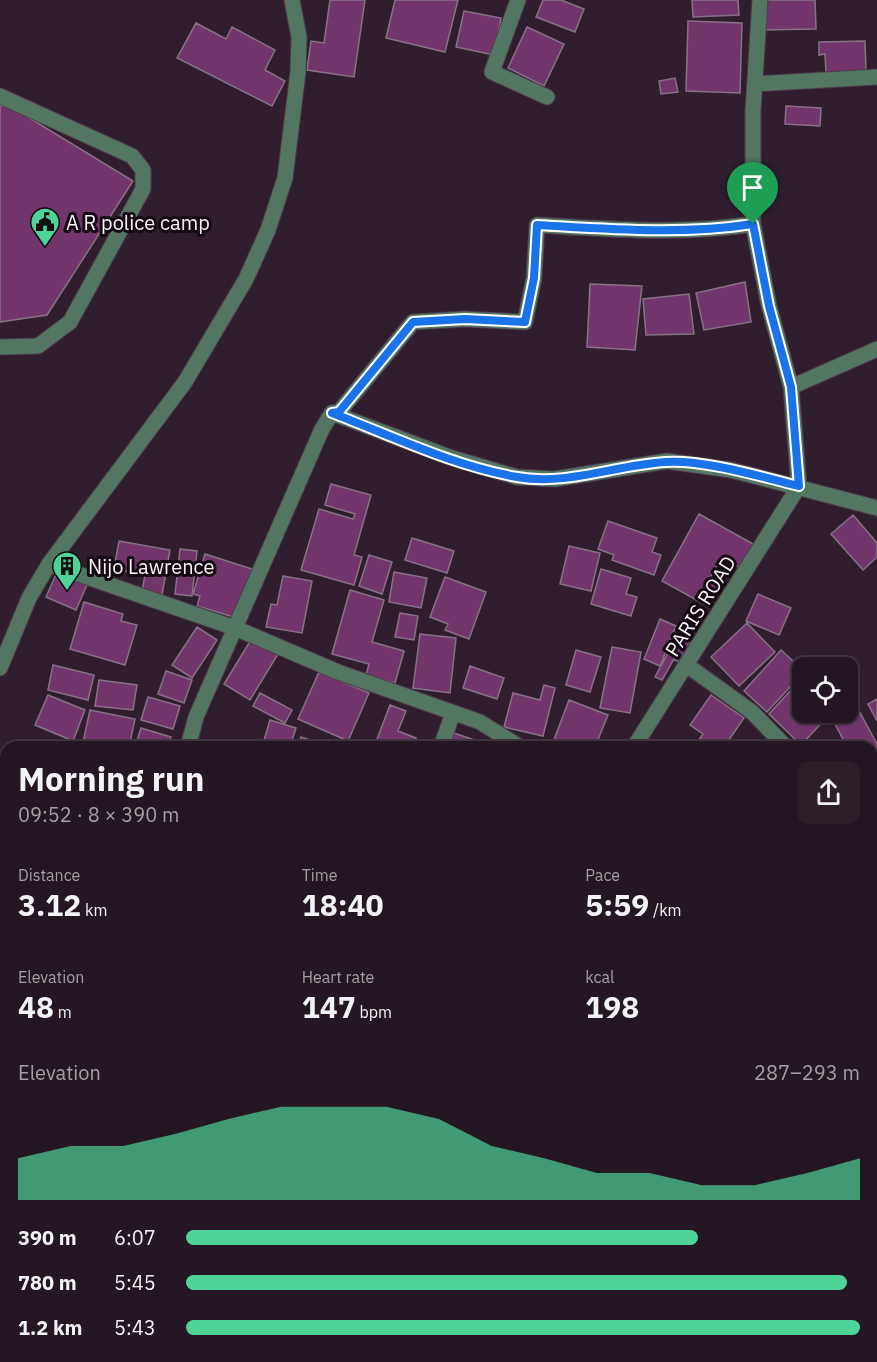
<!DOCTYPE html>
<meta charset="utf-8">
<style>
body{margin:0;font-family:"IBM Plex Sans",sans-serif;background:#2c1f2a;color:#f1f3f6;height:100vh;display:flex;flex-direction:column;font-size:22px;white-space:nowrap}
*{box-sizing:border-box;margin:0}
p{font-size:20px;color:#a39fa5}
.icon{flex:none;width:33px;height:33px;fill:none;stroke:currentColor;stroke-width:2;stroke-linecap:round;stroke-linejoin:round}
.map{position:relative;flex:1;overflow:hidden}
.side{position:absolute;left:0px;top:741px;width:878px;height:621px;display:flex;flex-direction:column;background:#241622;border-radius:18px 18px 0 0;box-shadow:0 2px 4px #0004,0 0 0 2px #413540}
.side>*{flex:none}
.tools{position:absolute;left:792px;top:657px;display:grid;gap:12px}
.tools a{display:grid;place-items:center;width:66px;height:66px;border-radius:12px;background:#241622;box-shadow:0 2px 4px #0004,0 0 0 2px #413540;font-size:30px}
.pin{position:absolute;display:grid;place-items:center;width:51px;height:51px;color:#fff;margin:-62px -26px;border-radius:50% 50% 50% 0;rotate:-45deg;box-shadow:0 0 6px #0007}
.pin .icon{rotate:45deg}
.round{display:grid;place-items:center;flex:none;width:63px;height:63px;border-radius:12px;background:#2c1f2a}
.headline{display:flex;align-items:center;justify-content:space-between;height:102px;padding:0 18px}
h1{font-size:33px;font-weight:800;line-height:45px}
.figures{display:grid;grid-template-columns:repeat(3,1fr);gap:9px;height:102px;padding:6px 18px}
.figures div{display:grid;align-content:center}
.figures b{font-size:30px;font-weight:800}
.figures small{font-size:16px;font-weight:400}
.figures p{font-size:16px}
.chart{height:168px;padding:12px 18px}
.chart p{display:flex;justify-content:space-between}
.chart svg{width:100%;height:108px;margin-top:6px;fill:#50d398;opacity:.7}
ul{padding:0 18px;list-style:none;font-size:20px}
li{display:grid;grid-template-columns:96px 72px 1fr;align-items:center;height:45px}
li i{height:15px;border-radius:8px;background:#50d398}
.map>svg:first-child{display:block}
</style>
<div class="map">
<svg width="877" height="1362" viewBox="0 0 877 1362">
<rect width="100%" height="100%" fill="#301e2e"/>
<path fill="#72366d" stroke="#877285" stroke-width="1.5" d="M330,0H365L354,77L307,70L311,41L324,43Z
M395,0H458L445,52L386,38Z
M543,0H561L584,9L575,32L536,17Z
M692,0H738L739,15L693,17Z
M763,0H815L816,29L763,30Z
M464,11L501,18L494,55L456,47Z
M688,21L742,23L740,93L686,91Z
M196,23L226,39L232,27L275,50L265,70L285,81L272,106L177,58Z
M527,27L564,44L544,86L508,68Z
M865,41L866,72L826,73L825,54L819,55V42Z
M675,78L678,92L661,94L659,81Z
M0,105L18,111L133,181L47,315L0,322Z
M786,106L821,108L820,126L785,124Z
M745,282L751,322L704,330L696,293Z
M590,284L642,286L635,350L587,347Z
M689,294L694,334L646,335L643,299Z
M331,484L371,495L354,555L362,557L354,585L301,570L319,509L353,519L355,514L325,505Z
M699,514L755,545L742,569L721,558L710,578L722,584L709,607L662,581Z
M853,515L877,543V557L863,570L831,534Z
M608,521L657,538L652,552L661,555L654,575L612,560L614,555L598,549Z
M412,538L454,551L447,573L405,560Z
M119,541L170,550L162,595L142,591L145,575L114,569Z
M569,546L600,553L591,591L560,584Z
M180,549L197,551L192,596L175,594Z
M205,554L252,569L237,618L197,606L200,596L193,594Z
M369,555L392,562L382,594L359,586Z
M601,569L631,578L626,594L637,597L631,616L591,604Z
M57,572L87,585L76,610L46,597Z
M394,572L427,578L421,608L389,602Z
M283,576L312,581L302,633L266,627L271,604L277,605Z
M445,577L486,592L469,639L445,630L448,624L430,617Z
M350,590L384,600L372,642L404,651L395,683L366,675L369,664L332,654Z
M758,594L791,608L779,635L746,621Z
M84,602L123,614L121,621L137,625L125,665L70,649Z
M400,613L418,616L414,640L395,637Z
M660,619L676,626L660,666L644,659Z
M747,623L775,652L739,686L711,657Z
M197,627L217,640L192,678L172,665Z
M420,634L456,638L450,693L413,688Z
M677,636L696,646L686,666L674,659L662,680L655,677Z
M252,638L278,654L250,700L224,684Z
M612,647L641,652L630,713L600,708Z
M576,650L601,657L590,692L566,685Z
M781,650L802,669V674L767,712L744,691Z
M53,665L94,675L88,700L48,690Z
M470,666L504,678L497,699L463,688Z
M166,671L192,680L184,703L158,694Z
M319,672L369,693L348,741L298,719Z
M802,678V712H832L801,745L769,714Z
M99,680L137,685L133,710L95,706Z
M544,685L555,688L543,736L504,727L513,693L540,700Z
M260,693L292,710L285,723L253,706Z
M48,695L85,710L73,741L35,725Z
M711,695L744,718L724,747H700L696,744L703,734L690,725Z
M148,697L180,706L173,729L141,720Z
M877,699V721L868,704Z
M569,700L608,715L595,747L552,745Z
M390,705L406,711L398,731L416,738L412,747H374Z
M857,707L877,744V750L872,753V747H847L833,720Z
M90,710L135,719L129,747H82Z
M270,720L296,728L290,747H262Z
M141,728L171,737L168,747H135Z
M454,733L495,747H449Z
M301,737L322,744L321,747H298Z
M872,790H877V819H872Z
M877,950V989L875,990L872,986V953Z
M872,1079L877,1082V1106L872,1104Z
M872,1309L876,1355H872Z
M161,1356H207L205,1362H160Z
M227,1356H264L263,1362H226Z
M337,1356H376L374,1362H335Z
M506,1356H532L530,1362L504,1361Z
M560,1356H582L581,1362H559Z
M612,1356H632L629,1362H609Z
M731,1356H762V1360L731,1361Z"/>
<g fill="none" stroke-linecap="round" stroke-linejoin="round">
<g stroke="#4d3b4b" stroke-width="17">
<path id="minor" d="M518,0L492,72L547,97
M760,0L753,111V224L769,306L791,387
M755,84L877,77
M0,96L132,156L143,170V189L70,322L38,346L0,347
M332,413L339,412L413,322L465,319L525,322L534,278L537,225C609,229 682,235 753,224
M799,486L791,387L877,349
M49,564L235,628L338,672L480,722L520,747
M688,666L752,712L786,747
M0,668L29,598L49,564L185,382L246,279L268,230L285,178L298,72L299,37L292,0
M188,747L196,717L322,429L332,413L452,458L517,477L555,479L667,461L731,470L877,508
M441,747L453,713
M634,747L799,486
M872,765L877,763
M872,837L877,836
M872,914L877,911
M0,931L6,933
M872,1265L877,1264
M313,1362L316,1356
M714,1362L715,1356"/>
</g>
<path stroke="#70606e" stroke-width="4" stroke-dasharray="3 3" stroke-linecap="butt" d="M872,1007L877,1001"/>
<use href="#minor" stroke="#537663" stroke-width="15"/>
</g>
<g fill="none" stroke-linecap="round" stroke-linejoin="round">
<g stroke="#fff" stroke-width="12">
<path id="route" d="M753,224L769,306L791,387L799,486C762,477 702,459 665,462C616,465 566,486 517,477C454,466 392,436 332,413L339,412L413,322L465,319L525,322L534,278L537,225C609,229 682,235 753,224Z"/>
</g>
<use href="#route" stroke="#1a73e8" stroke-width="8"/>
</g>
<defs>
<g id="civic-pin" transform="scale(1.5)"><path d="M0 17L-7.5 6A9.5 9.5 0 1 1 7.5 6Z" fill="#50d398" stroke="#130b12"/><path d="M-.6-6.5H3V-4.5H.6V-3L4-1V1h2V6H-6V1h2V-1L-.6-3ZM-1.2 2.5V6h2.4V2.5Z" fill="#111"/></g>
<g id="building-pin" transform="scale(1.5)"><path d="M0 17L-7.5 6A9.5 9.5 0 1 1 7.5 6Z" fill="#50d398" stroke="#130b12"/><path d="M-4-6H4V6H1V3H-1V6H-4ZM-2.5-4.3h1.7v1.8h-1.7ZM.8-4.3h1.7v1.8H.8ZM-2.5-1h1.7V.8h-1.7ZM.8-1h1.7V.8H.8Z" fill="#111"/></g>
</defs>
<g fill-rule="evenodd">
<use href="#civic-pin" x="45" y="222"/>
<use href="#building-pin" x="67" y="566"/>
</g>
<g text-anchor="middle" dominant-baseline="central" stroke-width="6" stroke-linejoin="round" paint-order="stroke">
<g font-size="20" fill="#fdf0fb" stroke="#130b12" text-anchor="start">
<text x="66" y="222">A R police camp</text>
<text x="88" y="566">Nijo Lawrence</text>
</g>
<g font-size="20" fill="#fdf0fb" stroke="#130b12">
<text transform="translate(700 606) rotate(-58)">PARIS ROAD</text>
</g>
</g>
</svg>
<div class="tools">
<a><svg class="icon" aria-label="locate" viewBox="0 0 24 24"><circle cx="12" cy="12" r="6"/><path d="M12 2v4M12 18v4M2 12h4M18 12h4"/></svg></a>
</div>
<div class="pin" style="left:753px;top:224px;background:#1e9e55"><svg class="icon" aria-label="arrive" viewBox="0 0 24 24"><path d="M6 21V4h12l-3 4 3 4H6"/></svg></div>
<section class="side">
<div class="headline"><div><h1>Morning run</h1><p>09:52 · 8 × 390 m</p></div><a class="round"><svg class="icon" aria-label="share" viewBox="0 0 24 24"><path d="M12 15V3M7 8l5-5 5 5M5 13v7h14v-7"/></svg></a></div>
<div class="figures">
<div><p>Distance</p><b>3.12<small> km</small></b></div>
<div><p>Time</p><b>18:40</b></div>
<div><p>Pace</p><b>5:59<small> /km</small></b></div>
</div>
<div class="figures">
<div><p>Elevation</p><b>48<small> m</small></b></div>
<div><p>Heart rate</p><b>147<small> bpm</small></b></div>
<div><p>kcal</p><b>198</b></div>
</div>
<div class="chart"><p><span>Elevation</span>287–293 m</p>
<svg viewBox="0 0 160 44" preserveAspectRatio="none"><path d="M0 44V27L10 22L20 22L30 17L40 11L50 6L60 6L70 6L80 11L90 22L100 27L110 33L120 33L130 38L140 38L150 33L160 27V44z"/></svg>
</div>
<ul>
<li><b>390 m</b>6:07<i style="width:76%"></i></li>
<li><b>780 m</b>5:45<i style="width:98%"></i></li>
<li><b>1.2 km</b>5:43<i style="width:100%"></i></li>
</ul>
</section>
</div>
